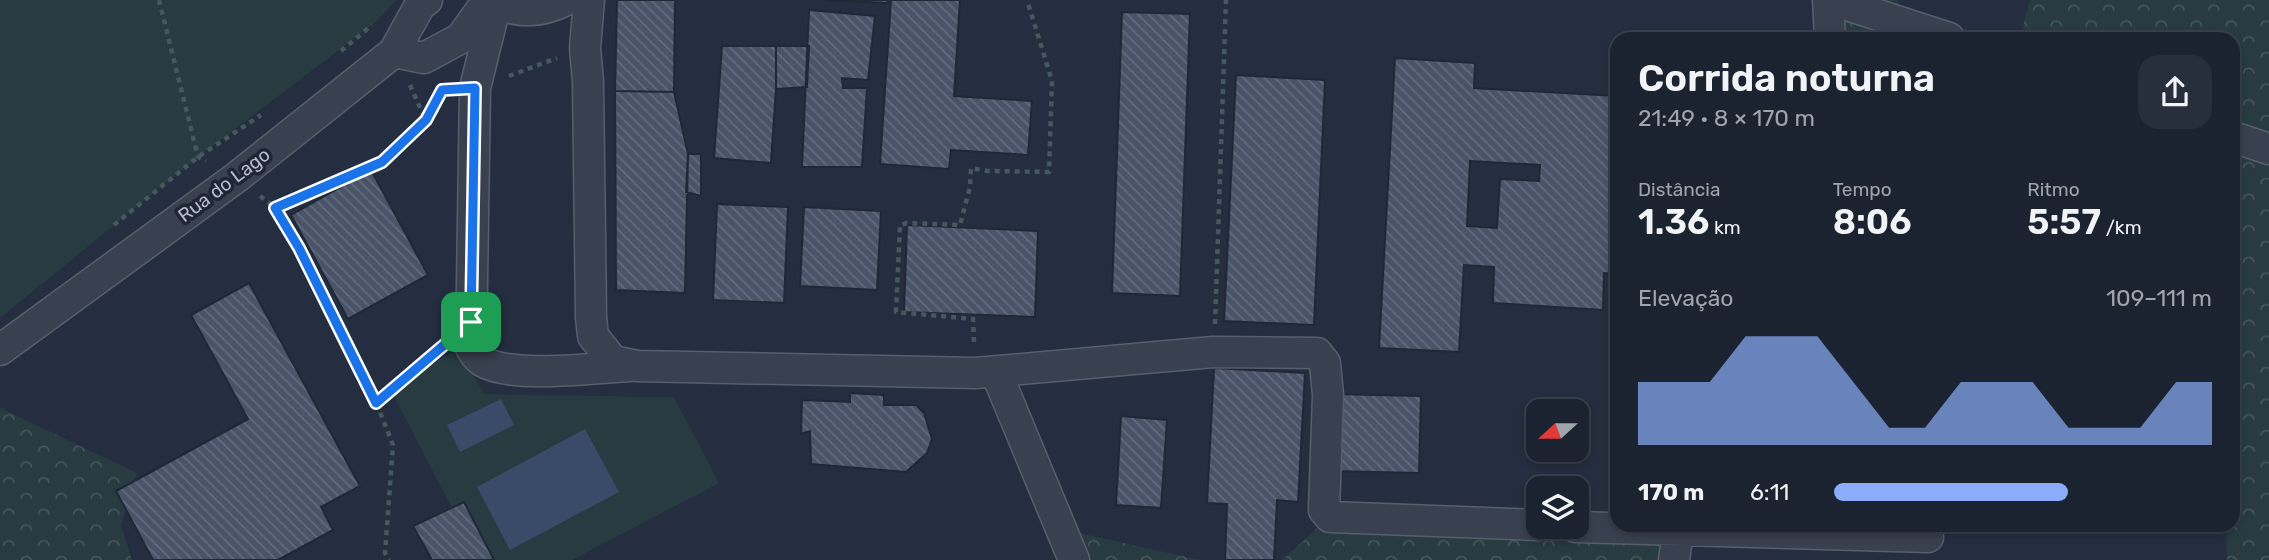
<!DOCTYPE html>
<html lang="pt">
<meta charset="utf-8">
<style>
body{margin:0;font-family:Rubik,sans-serif;background:#282f3c;color:#f1f3f6;height:100vh;display:flex;flex-direction:column;font-size:26px;white-space:nowrap}
*{box-sizing:border-box;margin:0}
p{font-size:23px;color:#a0a4ab}
.icon{flex:none;width:38px;height:38px;fill:none;stroke:currentColor;stroke-width:2;stroke-linecap:round;stroke-linejoin:round}
.map{position:relative;flex:1;overflow:hidden}
.panel{position:absolute;left:1610px;top:32px;width:630px;height:500px;display:flex;flex-direction:column;background:#1b2230;border-radius:21px;box-shadow:0 4px 10px #0003,0 0 0 2px #393f4c}
.panel>*{flex:none}
.needle{width:46px;rotate:249deg}
.fabs{position:absolute;left:1526px;top:399px;display:grid;gap:14px}
.fabs a{display:grid;place-items:center;width:63px;height:63px;border-radius:14px;background:#1b2230;box-shadow:0 4px 10px #0003,0 0 0 2px #393f4c;font-size:35px}
.pin{position:absolute;display:grid;place-items:center;width:60px;height:60px;color:#fff;margin:-30px;border-radius:14px;box-shadow:0 4px 10px #0006}
.round{display:grid;place-items:center;flex:none;width:74px;height:74px;border-radius:21px;background:#282f3c}
.overview{display:flex;align-items:center;justify-content:space-between;height:119px;padding:0 28px}
h1{font-size:38px;font-weight:600;line-height:52px}
.stats{display:grid;grid-template-columns:repeat(3,1fr);gap:10px;height:119px;padding:7px 28px}
.stats div{display:grid;align-content:center}
.stats b{font-size:35px;font-weight:600}
.stats small{font-size:19px;font-weight:400}
.stats p{font-size:19px}
.chart{height:196px;padding:14px 28px}
.chart p{display:flex;justify-content:space-between}
.chart svg{width:100%;height:126px;margin-top:7px;fill:#8badf9;opacity:.7}
ul{padding:0 28px;list-style:none;font-size:23px}
li{display:grid;grid-template-columns:112px 84px 1fr;align-items:center;height:52px}
li i{height:18px;border-radius:9px;background:#8badf9}
.map>svg:first-child{display:block}
</style>
<div class="map">
<svg width="2269" height="560" viewBox="0 0 2269 560">
<defs>
<pattern id="forest-crowns" width="20" height="18" patternUnits="userSpaceOnUse" patternTransform="scale(1.75)"><rect width="20" height="18" fill="#273b41"/><path d="M2 6a3 3 0 1 1 6 0M12 15a3 3 0 1 1 6 0" fill="none" stroke="#44555b"/></pattern>
<pattern id="building-back-hatch" width="6" height="6" patternUnits="userSpaceOnUse" patternTransform="scale(1.75)"><rect width="6" height="6" fill="#4a5469"/><path d="M-1 5l2 2M0 0l6 6M5-1l2 2" fill="none" stroke="#626b7d"/></pattern>
</defs>
<rect width="100%" height="100%" fill="#242e40"/>
<path fill="#273b41" d="M0,0H396L377,21L198,157L0,318Z
M459,349L484,394L674,397L719,483L572,560H432L413,526L451,506L389,387Z"/>
<path fill="url(#forest-crowns)" d="M1828,0H1898L1899,38H1830Z
M2030,0H2269V560H2227L2226,525H2233V38H2020Z
M0,408L137,473L121,525L132,560H0Z
M1330,517L1678,531L1674,560H1282Z
M1061,529L1200,560H1074Z"/>
<path fill="#3a4a69" d="M501,399L514,425L460,452L447,425Z
M585,429L619,492L510,550L477,487Z"/>
<path fill="url(#building-back-hatch)" stroke="#202737" stroke-width="2" fill-rule="evenodd" d="M617,0H675L674,92L615,91Z
M826,0H888V3Z
M891,0H960L954,96L1032,101L1028,155L951,150L949,169L880,164Z
M809,10L875,16L868,80L842,78L843,88H867L862,167H802Z
M1122,12L1190,14L1180,296L1112,293Z
M722,46H776V89L771,163L714,158Z
M776,46H809L807,87L776,89Z
M1395,58L1475,63L1474,88L1617,96V274L1604,273L1603,310L1493,303L1494,267L1464,265L1459,352L1379,348ZM1470,161L1540,165L1539,181L1500,179L1497,228L1467,226Z
M1236,75L1325,80L1314,325L1224,321Z
M615,91L674,92L688,154L685,293L616,290Z
M688,154H701V196L686,192Z
M371,170L428,275L348,319L291,215Z
M717,204L788,207L784,303L713,300Z
M804,207L881,211L877,290L800,286Z
M907,225L1038,231L1035,317L904,312Z
M249,283L360,486L321,507L333,530L278,560H153L116,491L248,419L191,315Z
M1214,368L1305,373L1298,502L1277,500L1274,560H1225L1227,504L1207,503Z
M850,393L884,395V405H916L924,413L932,439L927,453L906,472L811,464L810,431L801,434L802,400L850,402Z
M1332,394L1421,396L1419,473L1330,471Z
M1121,416L1167,420L1161,508L1116,505Z
M464,502L494,560H432L413,526Z"/>
<g fill="none" stroke-linecap="round" stroke-linejoin="round">
<g stroke="#575e6d" stroke-width="33">
<path id="street" d="M491,0C516,14 541,13 566,0
M589,0L585,48L588,82L591,317L593,336L613,361L637,366L976,373L1213,352L1317,353L1325,363L1328,395L1324,510L1330,517L1538,525
M1828,0L1830,38
M1832,0L1949,38
M496,3L475,88L471,348C474,353 477,358 482,361C510,379 595,368 630,366
M394,52L424,58L461,38L488,0
M2233,137L2269,149
M0,350L237,177L394,52L420,5L427,0
M996,372L1074,560
M1575,527L1928,537
M1674,560L1678,531"/>
</g>
<path stroke="#45585d" stroke-width="4.5" stroke-dasharray="5 5" stroke-linecap="butt" d="M159,0L198,157L206,161
M341,51L372,25
M509,76L557,58
M410,85L425,119
M260,196L276,208L382,162L426,119L443,90
M276,208L299,248L372,392L393,445L385,553L389,560
M114,225L198,157L261,115
M1215,324L1226,0
M974,342L973,319L896,312L900,225L907,223L960,225L970,187L971,168L987,171L1049,172L1052,81L1027,0
M376,403L440,349"/>
<use href="#street" stroke="#39404f" stroke-width="30"/>
</g>
<g fill="none" stroke-linecap="round" stroke-linejoin="round">
<g stroke="#fff" stroke-width="14">
<path id="route" d="M475,88L471,322L376,403L299,248L275,208L382,162L426,120L442,90Z"/>
</g>
<use href="#route" stroke="#1a73e8" stroke-width="9"/>
</g>
<g text-anchor="middle" dominant-baseline="central" stroke-width="7" stroke-linejoin="round" paint-order="stroke">
<g font-size="19" fill="#b5bbca" stroke="#1e2535">
<text transform="translate(224 185) rotate(-37)">Rua do Lago</text>
</g>
</g>
</svg>
<div class="fabs">
<a><svg class="needle" viewBox="-14 -14 28 28"><path d="M0-13l5 13h-10z" fill="#e53935"/><path d="M0 13l5-13h-10z" fill="#a0a4ab"/></svg></a>
<a><svg class="icon" aria-label="layers" viewBox="0 0 24 24"><path d="M12 4l9 5-9 5-9-5zM3 14l9 5 9-5"/></svg></a>
</div>
<div class="pin" style="left:471px;top:322px;background:#1e9e55"><svg class="icon" aria-label="arrive" viewBox="0 0 24 24"><path d="M6 21V4h12l-3 4 3 4H6"/></svg></div>
<section class="panel">
<div class="overview"><div><h1>Corrida noturna</h1><p>21:49 · 8 × 170 m</p></div><a class="round"><svg class="icon" aria-label="share" viewBox="0 0 24 24"><path d="M12 15V3M7 8l5-5 5 5M5 13v7h14v-7"/></svg></a></div>
<div class="stats">
<div><p>Distância</p><b>1.36<small> km</small></b></div>
<div><p>Tempo</p><b>8:06</b></div>
<div><p>Ritmo</p><b>5:57<small> /km</small></b></div>
</div>
<div class="chart"><p><span>Elevação</span>109–111 m</p>
<svg viewBox="0 0 160 44" preserveAspectRatio="none"><path d="M0 44V22L10 22L20 22L30 6L40 6L50 6L60 22L70 38L80 38L90 22L100 22L110 22L120 38L130 38L140 38L150 22L160 22V44z"/></svg>
</div>
<ul>
<li><b>170 m</b>6:11<i style="width:62%"></i></li>
</ul>
</section>
</div>
